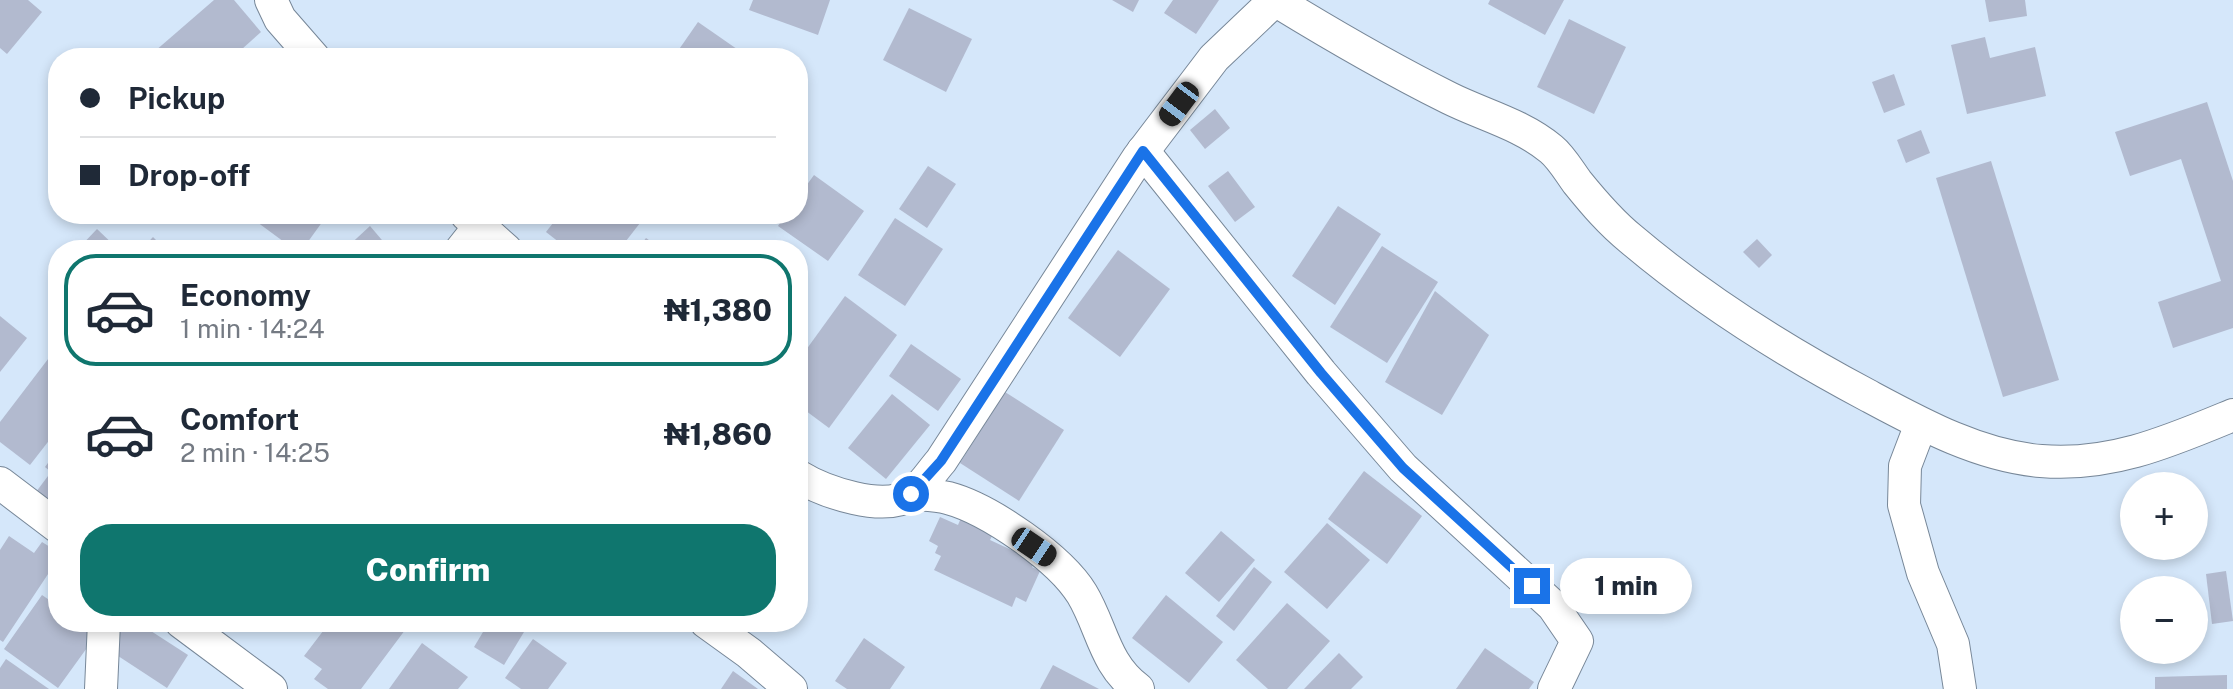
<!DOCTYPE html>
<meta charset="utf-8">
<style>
body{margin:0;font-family:"Public Sans",sans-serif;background:#f6f6f7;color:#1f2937;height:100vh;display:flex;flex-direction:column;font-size:30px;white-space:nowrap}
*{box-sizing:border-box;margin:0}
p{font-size:26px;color:#747a83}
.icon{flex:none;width:44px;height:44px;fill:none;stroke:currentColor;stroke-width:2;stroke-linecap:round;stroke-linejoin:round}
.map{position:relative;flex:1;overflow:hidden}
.sheet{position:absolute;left:48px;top:240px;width:760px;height:392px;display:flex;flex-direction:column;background:#fff;border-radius:32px;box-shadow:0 4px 12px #0003}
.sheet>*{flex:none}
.hud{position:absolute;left:48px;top:48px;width:760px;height:176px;border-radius:32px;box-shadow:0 4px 12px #0003;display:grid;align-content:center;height:176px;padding:0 32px;background:#fff}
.controls{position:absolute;left:2120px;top:472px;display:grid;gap:16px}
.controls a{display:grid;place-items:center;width:88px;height:88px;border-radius:50%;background:#fff;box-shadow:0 4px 12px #0003;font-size:40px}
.end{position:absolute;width:36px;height:36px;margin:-18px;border:10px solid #1a73e8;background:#fff;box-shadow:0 0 0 4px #fff}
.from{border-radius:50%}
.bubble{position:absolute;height:56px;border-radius:28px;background:#fff;box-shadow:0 4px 12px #0003;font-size:26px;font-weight:800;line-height:56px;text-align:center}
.car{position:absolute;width:24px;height:48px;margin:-24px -12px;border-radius:10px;box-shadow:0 0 6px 2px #0007;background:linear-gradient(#222 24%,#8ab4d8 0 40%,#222 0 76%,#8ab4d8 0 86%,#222 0)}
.hud b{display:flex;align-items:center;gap:28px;height:76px;font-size:30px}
.hud b+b{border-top:2px solid #e0e1e3}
.hud i{width:20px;height:20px;background:#1f2937}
ul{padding:14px 0 0;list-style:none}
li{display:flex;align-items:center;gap:24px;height:112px;margin:0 16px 12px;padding:0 16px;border:4px solid transparent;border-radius:32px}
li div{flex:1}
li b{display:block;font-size:30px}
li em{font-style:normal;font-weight:800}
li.current{border-color:#0f766e}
li>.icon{width:72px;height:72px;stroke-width:1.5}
.action{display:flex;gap:16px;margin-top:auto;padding:16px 32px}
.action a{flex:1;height:92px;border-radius:32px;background:#0f766e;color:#fff;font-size:32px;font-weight:800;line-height:92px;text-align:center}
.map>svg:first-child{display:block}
.building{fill:#b2bacf}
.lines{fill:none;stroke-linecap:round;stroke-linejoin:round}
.minor-casing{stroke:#778798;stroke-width:34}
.minor{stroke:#fff;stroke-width:32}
.route{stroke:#1a73e8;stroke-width:10}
</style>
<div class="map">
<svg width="2233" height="689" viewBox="0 0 2233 689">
<rect width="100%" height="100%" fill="#d5e7fa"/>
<g class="building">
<path d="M0,0H28L42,12L7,54L0,48Z"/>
<path d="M214,0H234L261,32L232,58H147Z"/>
<path d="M753,0H830L818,35L749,10Z"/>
<path d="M1112,0H1139L1133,12Z"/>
<path d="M1173,0H1219L1196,34L1164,13Z"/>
<path d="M1490,0H1564L1545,35L1488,4Z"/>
<path d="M1985,0H2025L2027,16L1989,22Z"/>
<path d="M909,8L972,39L946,92L883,60Z"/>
<path d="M1569,19L1626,47L1594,114L1537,87Z"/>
<path d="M698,22L747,56L745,58H673Z"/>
<path d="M1985,37L1990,58L2035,47L2046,96L1967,114L1951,45Z"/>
<path d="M1894,74L1905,105L1884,113L1872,82Z"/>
<path d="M2207,102L2233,181V328L2173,348L2158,302L2221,281L2181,159L2130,176L2115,132Z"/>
<path d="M1215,109L1230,128L1205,149L1190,130Z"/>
<path d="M1921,130L1930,153L1906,163L1897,140Z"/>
<path d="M1991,161L2059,380L2003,397L1936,178Z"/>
<path d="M928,166L956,184L927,228L899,209Z"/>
<path d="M1228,171L1255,207L1235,222L1208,186Z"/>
<path d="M814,175L864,211L828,261L778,226L786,214H798V197Z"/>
<path d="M1338,206L1381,234L1335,305L1292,276Z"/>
<path d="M262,214H328L302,250H295L257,222Z"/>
<path d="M560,214H647L619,250H569L546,232Z"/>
<path d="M895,218L943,249L905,306L858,275Z"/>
<path d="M370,226L387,246L383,250H344Z"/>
<path d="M97,229L119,250H77Z"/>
<path d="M153,237L166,250H141Z"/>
<path d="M646,238L663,250H637Z"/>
<path d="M1757,239L1772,255L1759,268L1743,252Z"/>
<path d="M1382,246L1438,282L1387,363L1330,327Z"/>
<path d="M1118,250L1170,289L1120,357L1068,318Z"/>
<path d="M58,280V301L48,291Z"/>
<path d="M1435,291L1489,335L1442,415L1385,382Z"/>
<path d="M845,296L897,335L829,428L798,405V361Z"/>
<path d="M0,316L27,338L0,372Z"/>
<path d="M911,344L961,379L938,411L889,376Z"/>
<path d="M58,346V429L30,465L0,442V422Z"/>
<path d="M1005,392L1064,430L1019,501L960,463Z"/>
<path d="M892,394L930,425L886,479L848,448Z"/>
<path d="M58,449V499L54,505L36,492L51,472L45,467Z"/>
<path d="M1364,471L1422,516L1387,564L1328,519Z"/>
<path d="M963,513L996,528L990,540L1035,561L1032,567L1040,571L1026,602L1016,597L1012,607L934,570L941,556L935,553L938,546L929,541L940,517L958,525Z"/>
<path d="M1327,523L1370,560L1327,609L1284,572Z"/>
<path d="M1221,531L1255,560L1219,602L1185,573Z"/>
<path d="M9,536L34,553L42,542L58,552V559L3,642L0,640V550Z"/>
<path d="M1254,567L1272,582L1234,631L1216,616Z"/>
<path d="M2226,571L2233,621L2212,624L2206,574Z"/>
<path d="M42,595L58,606V622H80L97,634L58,688L4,649Z"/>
<path d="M1166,595L1223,642L1189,683L1132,638Z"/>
<path d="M1287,603L1330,641L1287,689H1268L1236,660Z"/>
<path d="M127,622H137L188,655L167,688L109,650Z"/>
<path d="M295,622H316L311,631Z"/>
<path d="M330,622H411L361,689H328L314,679L322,669L304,656Z"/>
<path d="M489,622H530L504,665L474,647Z"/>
<path d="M864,638L905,667L890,689H847L835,681Z"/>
<path d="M533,639L567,663L548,689H521L505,678Z"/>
<path d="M422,643L468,677L458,689H389Z"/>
<path d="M1485,648L1534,682L1529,689H1456Z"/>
<path d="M1339,653L1363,677L1351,689H1304Z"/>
<path d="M6,659L49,689H0V668Z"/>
<path d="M1053,665L1099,689H1040Z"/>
<path d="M733,671L758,689H721Z"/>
<path d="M2227,675V689H2155V677Z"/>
</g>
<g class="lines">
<g class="minor-casing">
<g id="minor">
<path d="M271,0L280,19L314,58"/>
<path d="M1275,0C1332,35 1389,68 1449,98C1483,115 1521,124 1551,149C1561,157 1569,171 1577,182C1594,203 1610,222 1631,239C1703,300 1784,351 1867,395C1921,424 1979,456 2041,461C2111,467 2170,441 2233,415"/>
<path d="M1143,151L1321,373L1403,468L1553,606L1577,641L1554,689"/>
<path d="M466,214L506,250"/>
<path d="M461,250L480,226"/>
<path d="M1921,424L1905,466L1904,505L1923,573L1953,644L1960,689"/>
<path d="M798,476C824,492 884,513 912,494C923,486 932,471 941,461L1138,158L1214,58L1275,0"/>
<path d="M0,483L58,527"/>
<path d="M911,494C923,495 937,495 948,498C989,509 1060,558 1082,594C1102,627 1104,664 1138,689"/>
<path d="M181,622L271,689"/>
<path d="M706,622L749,653L791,689"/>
<path d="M101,689L104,622"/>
</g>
</g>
<use href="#minor" class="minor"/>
</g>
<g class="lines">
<path class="route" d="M911,494L941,461L1143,151L1321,373L1403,468L1532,586"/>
</g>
</svg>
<div class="controls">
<a>+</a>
<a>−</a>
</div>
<i class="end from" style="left:911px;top:494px"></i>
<i class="end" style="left:1532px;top:586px"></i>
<div class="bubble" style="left:1560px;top:558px;width:132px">1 min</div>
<i class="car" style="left:1179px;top:104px;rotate:217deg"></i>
<i class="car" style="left:1034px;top:547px;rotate:124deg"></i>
<div class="hud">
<b><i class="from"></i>Pickup</b>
<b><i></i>Drop-off</b>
</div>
<section class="sheet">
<ul>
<li class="current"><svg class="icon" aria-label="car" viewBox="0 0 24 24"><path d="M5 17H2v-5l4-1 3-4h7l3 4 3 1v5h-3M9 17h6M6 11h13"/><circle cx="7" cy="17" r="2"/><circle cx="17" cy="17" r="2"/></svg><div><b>Economy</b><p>1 min · 14:24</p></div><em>₦1,380</em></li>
<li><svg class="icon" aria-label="car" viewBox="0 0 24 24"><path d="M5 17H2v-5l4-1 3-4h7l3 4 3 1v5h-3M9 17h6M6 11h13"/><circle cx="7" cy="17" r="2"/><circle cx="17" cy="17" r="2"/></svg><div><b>Comfort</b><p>2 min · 14:25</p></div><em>₦1,860</em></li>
</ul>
<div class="action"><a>Confirm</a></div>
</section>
</div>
